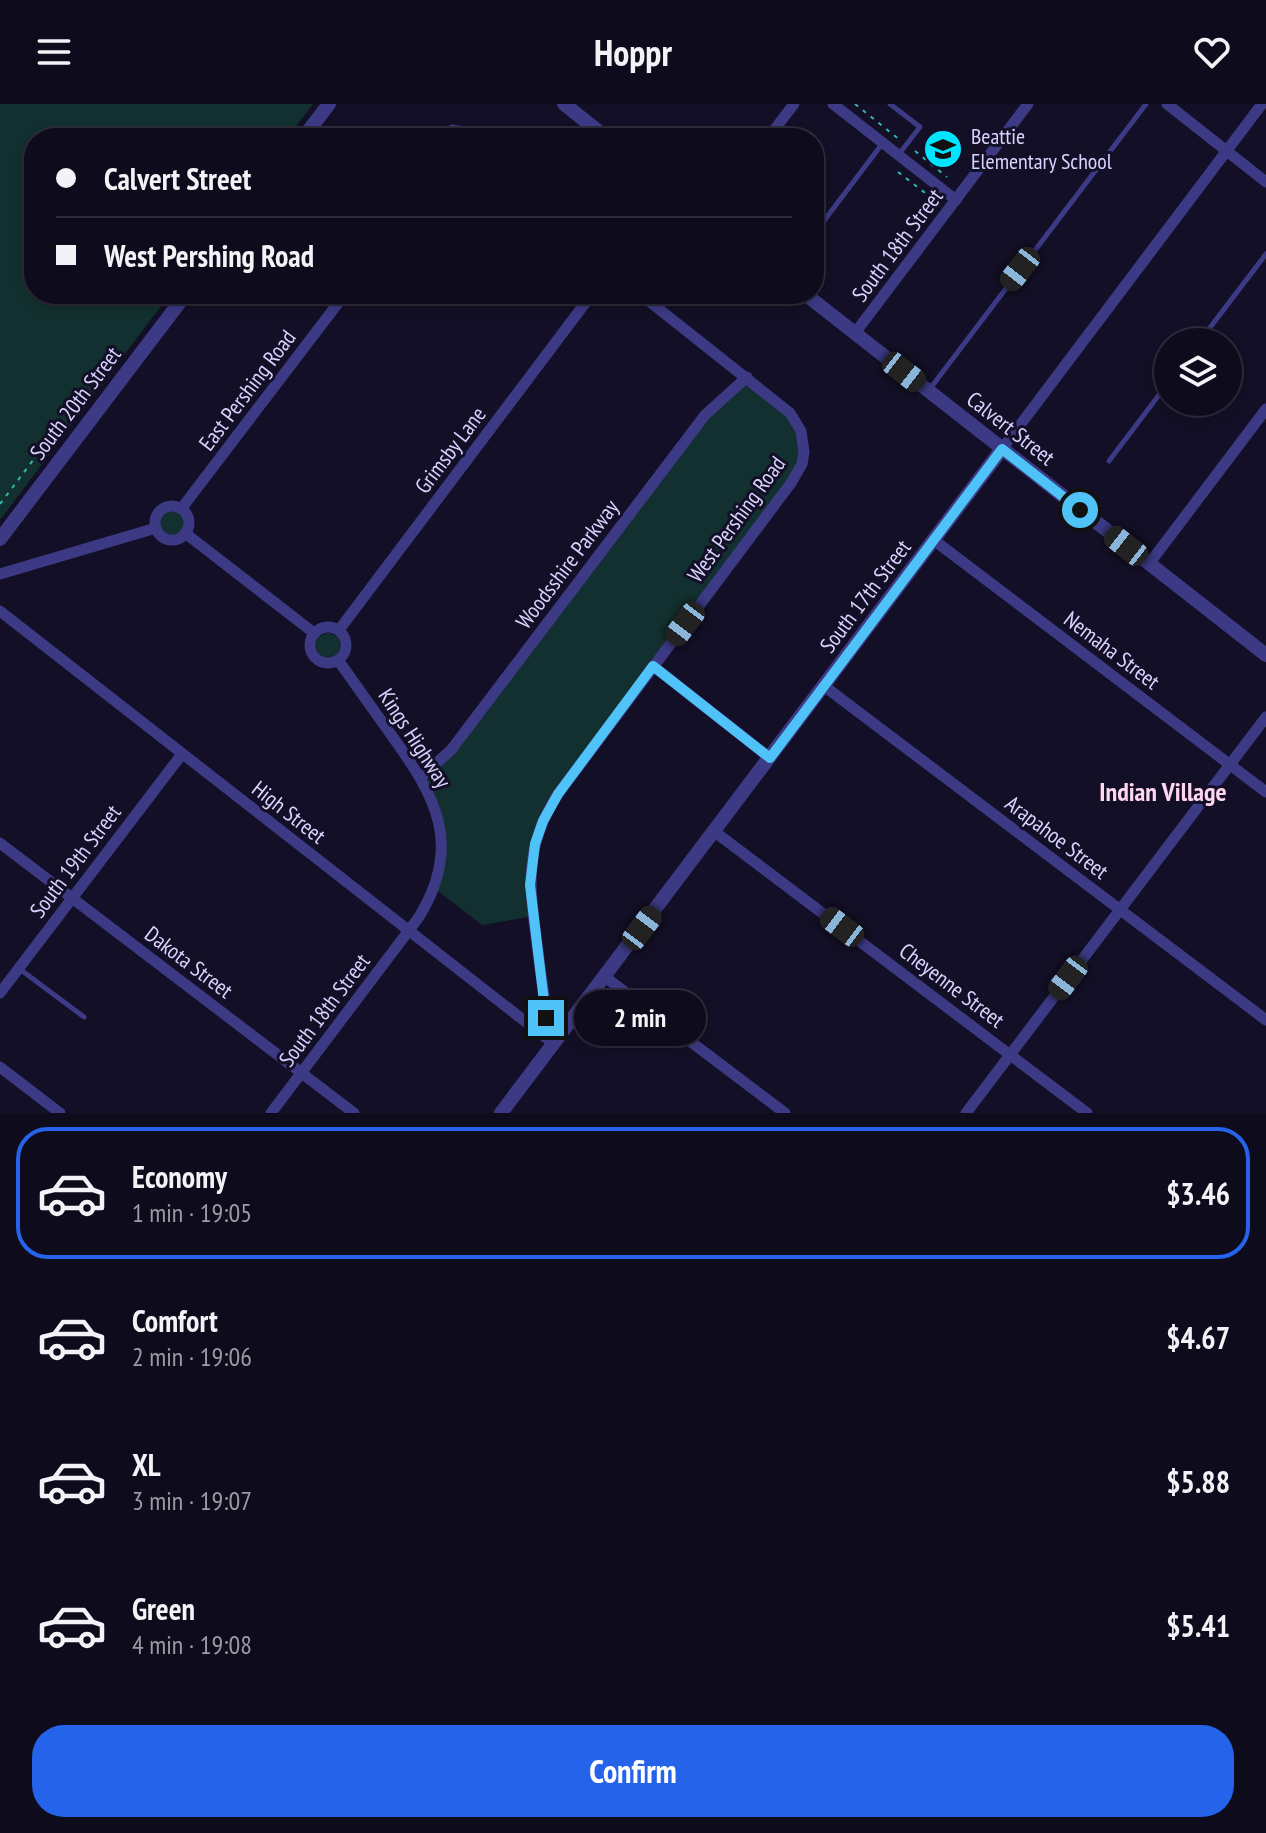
<!DOCTYPE html>
<meta charset="utf-8">
<style>
body{margin:0;font-family:"PT Sans Narrow",sans-serif;background:#1c1929;color:#f1f3f6;height:100vh;display:flex;flex-direction:column;font-size:30px;white-space:nowrap}
*{box-sizing:border-box;margin:0}
p{font-size:26px;color:#9b9ba3}
.icon{flex:none;width:44px;height:44px;fill:none;stroke:currentColor;stroke-width:2;stroke-linecap:round;stroke-linejoin:round}
.map{position:relative;height:1009px;overflow:hidden}
.details{display:flex;flex-direction:column;background:#0e0b1c;flex:1}
.details>*{flex:none}
.banner{position:absolute;left:24px;top:24px;width:800px;height:176px;border-radius:32px;box-shadow:0 4px 12px #0003,0 0 0 2px #2e2b3b;display:grid;align-content:center;height:176px;padding:0 32px;background:#0e0b1c}
.tools{position:absolute;left:1154px;top:224px;display:grid;gap:16px}
.tools a{display:grid;place-items:center;width:88px;height:88px;border-radius:50%;background:#0e0b1c;box-shadow:0 4px 12px #0003,0 0 0 2px #2e2b3b;font-size:40px}
.end{position:absolute;width:36px;height:36px;margin:-18px;border:10px solid #4fc3f7;background:#111;box-shadow:0 0 0 4px #111}
.from{border-radius:50%}
.bubble{position:absolute;height:56px;border-radius:28px;background:#0e0b1c;box-shadow:0 4px 12px #0003,0 0 0 2px #2e2b3b;font-size:26px;font-weight:800;line-height:56px;text-align:center}
.car{position:absolute;width:24px;height:48px;margin:-24px -12px;border-radius:10px;box-shadow:0 0 6px 2px #0007;background:linear-gradient(#222 24%,#8ab4d8 0 40%,#222 0 76%,#8ab4d8 0 86%,#222 0)}
.banner b{display:flex;align-items:center;gap:28px;height:76px;font-size:30px}
.banner b+b{border-top:2px solid #2e2b3b}
.banner i{width:20px;height:20px;background:#f1f3f6}
ul{padding:14px 0 0;list-style:none}
li{display:flex;align-items:center;gap:24px;height:132px;margin:0 16px 12px;padding:0 16px;border:4px solid transparent;border-radius:32px}
li div{flex:1}
li b{display:block;font-size:30px}
li em{font-style:normal;font-weight:800}
li.active{border-color:#2563eb}
li>.icon{width:72px;height:72px;stroke-width:1.5}
.button{display:flex;gap:16px;margin-top:auto;padding:16px 32px}
.button a{flex:1;height:92px;border-radius:32px;background:#2563eb;color:#fff;font-size:32px;font-weight:800;line-height:92px;text-align:center}
header{display:flex;justify-content:space-between;align-items:center;height:104px;padding:0 32px;background:#0e0b1c;font-size:36px;font-weight:800}
.map>svg:first-child{display:block}
.green{fill:#12302f}
.lines{fill:none;stroke-linecap:round;stroke-linejoin:round}
.path{stroke:#2fb8b0;stroke-width:2;stroke-dasharray:4 6;stroke-linecap:butt}
.service{stroke:#3d3a85;stroke-width:5}
.minor{stroke:#3d3a85;stroke-width:11}
.tertiary{stroke:#3d3a85;stroke-width:14}
.route{stroke:#4fc3f7;stroke-width:10}
.labels{text-anchor:middle;stroke-width:6;stroke-linejoin:round;paint-order:stroke}
.poi-label{font-size:22px;fill:#d9d4ff;stroke:#130f26;text-anchor:start}
.street-label{font-size:22px;fill:#d9d4ff;stroke:#130f26}
.quarter-label{font-size:26px;font-weight:bold;fill:#ffd6f0;stroke:#130f26}
</style>
<header><svg class="icon" aria-label="menu" viewBox="0 0 24 24"><path d="M4 6h16M4 12h16M4 18h16"/></svg>Hoppr<svg class="icon" aria-label="heart" viewBox="0 0 24 24"><path d="M12 20l-8-8c-3-5 5-10 8-4 3-6 11-1 8 4z"/></svg></header>
<div class="map">
<svg width="1266" height="1009" viewBox="0 0 1266 1009">
<rect width="100%" height="100%" fill="#130f26"/>
<g class="green">
<path d="M0,0H313L287,34H34V190H170L0,416Z"/>
<path d="M747,273L796,317L802,360L591,644L539,728L534,812L482,821L434,784L443,741L421,673L430,667L705,311Z"/>
<circle cx="172" cy="419" r="12"/>
<circle cx="328" cy="541" r="12"/>
</g>
<g class="lines">
<g class="path">
<path d="M855,0L900,36"/>
<path d="M915,47L947,73"/>
<path d="M898,68L938,99"/>
<path d="M0,400L113,250"/>
</g>
<g class="service">
<path d="M890,0L920,23L899,50"/>
<path d="M814,130L882,40"/>
<path d="M1199,238L1266,150"/>
<path d="M929,286L1146,0"/>
<path d="M1109,357L1168,279"/>
<path d="M21,866L84,913"/>
</g>
<g class="minor">
<path d="M833,0L956,96"/>
<path d="M1167,0L1266,78"/>
<path d="M440,34L452,26L464,28L470,34"/>
<path d="M768,34L794,0"/>
<path d="M855,229L1028,0"/>
<path d="M1002,345L1262,0"/>
<circle cx="172" cy="419" r="17"/>
<path d="M181,405L345,190"/>
<path d="M185,429L314,529"/>
<path d="M935,437L1266,688"/>
<path d="M1149,460L1266,305"/>
<path d="M0,470L156,424"/>
<path d="M0,507L554,940"/>
<circle cx="328" cy="541" r="18"/>
<path d="M339,526L592,190"/>
<path d="M653,562L770,654"/>
<path d="M824,582L1266,916"/>
<path d="M421,673L451,646L705,311L747,273"/>
<path d="M715,728L1087,1009"/>
<path d="M0,739L354,1009"/>
<path d="M605,873L785,1009"/>
<path d="M0,889L182,650"/>
<path d="M554,940C546,912 543,884 539,856C531,790 520,749 558,690L791,379L802,360L804,348L801,327L790,309L640,190"/>
<path d="M0,963L60,1009"/>
<path d="M271,1009L419,813C463,741 436,693 392,632C374,607 356,581 338,556"/>
<path d="M966,1009L1266,613"/>
</g>
<g class="tertiary">
<path d="M564,0L607,34"/>
<path d="M303,34L329,0"/>
<path d="M805,190L1266,551"/>
<path d="M0,435L186,190"/>
<path d="M501,1009L1002,345"/>
</g>
</g>
<g class="lines">
<path class="route" d="M546,914L530,781L535,740L543,717L558,690L653,562L770,654L1002,345L1080,406"/>
</g>
<defs>
<g id="school-disc" transform="scale(2)"><circle r="9.5" fill="#00e5ff" stroke="#130f26"/><path d="M0-5L7-2L0 1L-7-2ZM-4 1L0 2.5L4 1V4Q0 6-4 4Z" fill="#111"/></g>
</defs>
<g fill-rule="evenodd">
<use href="#school-disc" x="943" y="45"/>
</g>
<g class="labels">
<g class="poi-label">
<text x="971" y="40">Beattie<tspan x="971" dy="25">Elementary School</tspan></text>
</g>
<g class="street-label">
<text transform="translate(897 141) rotate(-53)" y="8">South 18th Street</text>
<text transform="translate(247 286) rotate(-53)" y="8">East Pershing Road</text>
<text transform="translate(75 299) rotate(-53)" y="8">South 20th Street</text>
<text transform="translate(1011 324) rotate(38)" y="8">Calvert Street</text>
<text transform="translate(450 346) rotate(-53)" y="8">Grimsby Lane</text>
<text transform="translate(736 415) rotate(-54)" y="8">West Pershing Road</text>
<text transform="translate(567 460) rotate(-53)" y="8">Woodsshire Parkway</text>
<text transform="translate(865 492) rotate(-53)" y="8">South 17th Street</text>
<text transform="translate(1112 546) rotate(37)" y="8">Nemaha Street</text>
<text transform="translate(415 634) rotate(57)" y="8">Kings Highway</text>
<text transform="translate(289 708) rotate(38)" y="8">High Street</text>
<text transform="translate(1057 733) rotate(37)" y="8">Arapahoe Street</text>
<text transform="translate(75 757) rotate(-53)" y="8">South 19th Street</text>
<text transform="translate(189 858) rotate(37)" y="8">Dakota Street</text>
<text transform="translate(952 881) rotate(37)" y="8">Cheyenne Street</text>
<text transform="translate(324 906) rotate(-53)" y="8">South 18th Street</text>
</g>
<g class="quarter-label">
<text x="1163" y="697">Indian Village</text>
</g>
</g>
</svg>
<div class="tools">
<a><svg class="icon" aria-label="layers" viewBox="0 0 24 24"><path d="M12 4l9 5-9 5-9-5zM3 14l9 5 9-5"/></svg></a>
</div>
<i class="end from" style="left:1080px;top:406px"></i>
<i class="end" style="left:546px;top:914px"></i>
<div class="bubble" style="left:574px;top:886px;width:132px">2 min</div>
<i class="car" style="left:1020px;top:165px;rotate:218deg"></i>
<i class="car" style="left:904px;top:268px;rotate:128deg"></i>
<i class="car" style="left:1126px;top:442px;rotate:308deg"></i>
<i class="car" style="left:685px;top:520px;rotate:217deg"></i>
<i class="car" style="left:842px;top:823px;rotate:307deg"></i>
<i class="car" style="left:642px;top:824px;rotate:37deg"></i>
<i class="car" style="left:1068px;top:874px;rotate:217deg"></i>
<div class="banner">
<b><i class="from"></i>Calvert Street</b>
<b><i></i>West Pershing Road</b>
</div>
</div>
<section class="details">
<ul>
<li class="active"><svg class="icon" aria-label="car" viewBox="0 0 24 24"><path d="M5 17H2v-5l4-1 3-4h7l3 4 3 1v5h-3M9 17h6M6 11h13"/><circle cx="7" cy="17" r="2"/><circle cx="17" cy="17" r="2"/></svg><div><b>Economy</b><p>1 min · 19:05</p></div><em>$3.46</em></li>
<li><svg class="icon" aria-label="car" viewBox="0 0 24 24"><path d="M5 17H2v-5l4-1 3-4h7l3 4 3 1v5h-3M9 17h6M6 11h13"/><circle cx="7" cy="17" r="2"/><circle cx="17" cy="17" r="2"/></svg><div><b>Comfort</b><p>2 min · 19:06</p></div><em>$4.67</em></li>
<li><svg class="icon" aria-label="car" viewBox="0 0 24 24"><path d="M5 17H2v-5l4-1 3-4h7l3 4 3 1v5h-3M9 17h6M6 11h13"/><circle cx="7" cy="17" r="2"/><circle cx="17" cy="17" r="2"/></svg><div><b>XL</b><p>3 min · 19:07</p></div><em>$5.88</em></li>
<li><svg class="icon" aria-label="car" viewBox="0 0 24 24"><path d="M5 17H2v-5l4-1 3-4h7l3 4 3 1v5h-3M9 17h6M6 11h13"/><circle cx="7" cy="17" r="2"/><circle cx="17" cy="17" r="2"/></svg><div><b>Green</b><p>4 min · 19:08</p></div><em>$5.41</em></li>
</ul>
<div class="button"><a>Confirm</a></div>
</section>
